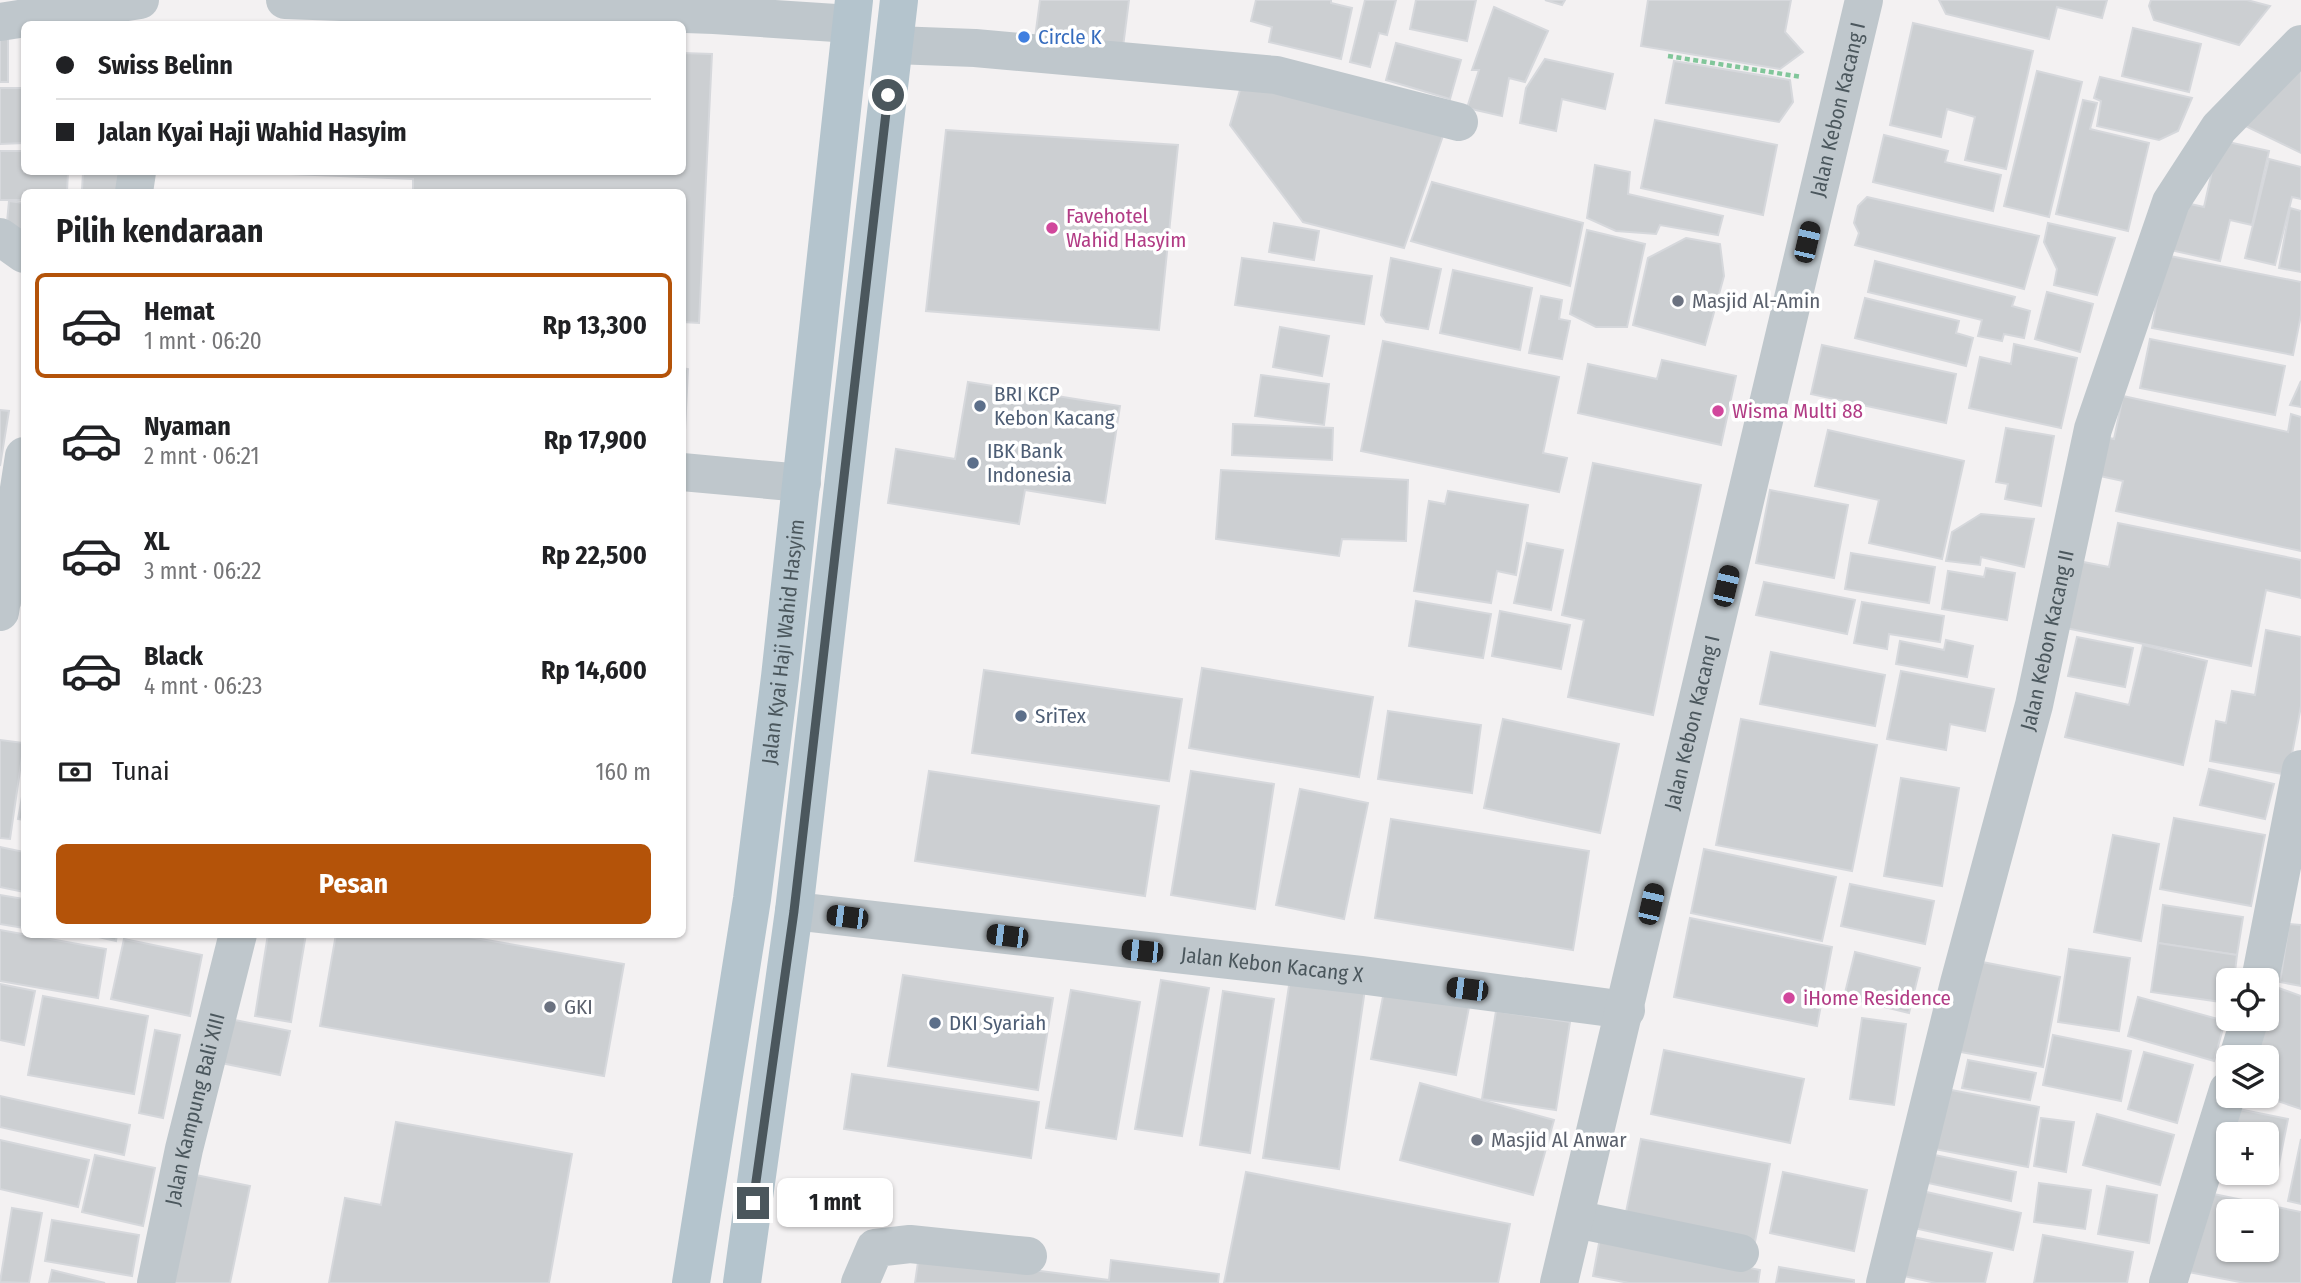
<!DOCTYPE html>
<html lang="id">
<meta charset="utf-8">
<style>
body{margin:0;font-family:"Fira Sans Condensed",sans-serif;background:#f6f6f6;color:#202124;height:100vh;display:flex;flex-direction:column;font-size:26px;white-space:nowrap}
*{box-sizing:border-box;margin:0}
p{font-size:23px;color:#757577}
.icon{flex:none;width:38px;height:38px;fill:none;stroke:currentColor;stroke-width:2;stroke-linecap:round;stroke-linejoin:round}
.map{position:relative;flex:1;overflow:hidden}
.panel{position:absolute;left:21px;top:189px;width:665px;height:749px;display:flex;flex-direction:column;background:#fff;border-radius:10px;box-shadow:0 2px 5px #0004}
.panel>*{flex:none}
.hud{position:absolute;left:21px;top:21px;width:665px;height:154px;border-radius:10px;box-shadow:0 2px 5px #0004;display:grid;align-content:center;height:154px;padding:0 35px;background:#fff}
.fabs{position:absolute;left:2216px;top:968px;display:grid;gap:14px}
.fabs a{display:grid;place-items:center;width:63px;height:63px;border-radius:10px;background:#fff;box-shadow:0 2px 5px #0004;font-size:35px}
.end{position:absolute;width:32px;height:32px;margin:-16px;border:9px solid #4b575d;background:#fff;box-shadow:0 0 0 4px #fff}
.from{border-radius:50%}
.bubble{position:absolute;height:49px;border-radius:10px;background:#fff;box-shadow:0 2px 5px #0004;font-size:23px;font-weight:700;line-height:49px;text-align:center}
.car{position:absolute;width:21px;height:42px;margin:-21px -10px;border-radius:9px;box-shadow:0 0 5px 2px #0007;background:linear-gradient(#222 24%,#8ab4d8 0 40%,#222 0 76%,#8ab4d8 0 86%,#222 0)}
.hud b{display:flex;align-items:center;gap:24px;height:66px;font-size:26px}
.hud b+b{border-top:2px solid #e0e0e0}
.hud i{width:18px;height:18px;background:#202124}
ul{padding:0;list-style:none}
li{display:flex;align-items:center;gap:21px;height:105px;margin:0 14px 10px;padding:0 21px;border:4px solid transparent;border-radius:10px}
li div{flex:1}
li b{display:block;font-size:26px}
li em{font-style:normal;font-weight:700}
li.selected{border-color:#b45309}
li>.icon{width:63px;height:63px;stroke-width:1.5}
h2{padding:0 35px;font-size:32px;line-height:84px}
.pay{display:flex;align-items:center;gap:18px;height:77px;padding:0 35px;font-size:26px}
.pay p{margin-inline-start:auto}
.action{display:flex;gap:14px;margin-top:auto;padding:14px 35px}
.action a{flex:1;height:80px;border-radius:10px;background:#b45309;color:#fff;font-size:28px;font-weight:700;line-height:80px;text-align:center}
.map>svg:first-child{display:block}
.building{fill:#cccfd2;stroke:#d6d8dc;stroke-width:2;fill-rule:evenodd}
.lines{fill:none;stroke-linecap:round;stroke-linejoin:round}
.path{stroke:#81c69a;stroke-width:4.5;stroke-dasharray:5 3.5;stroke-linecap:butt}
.minor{stroke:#bfc7cc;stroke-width:38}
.major{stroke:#b4c4cd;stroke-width:38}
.route{stroke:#4b575d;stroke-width:9}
.shop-dot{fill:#3f7fe0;stroke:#fff;stroke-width:2.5}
.hotel-dot{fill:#d1479c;stroke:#fff;stroke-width:2.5}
.worship-dot{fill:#6b7280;stroke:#fff;stroke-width:2.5}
.service-dot{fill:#5c6f8a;stroke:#fff;stroke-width:2.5}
.labels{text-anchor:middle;stroke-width:7;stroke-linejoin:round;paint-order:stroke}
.shop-label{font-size:21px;fill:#366cbe;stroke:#fff;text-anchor:start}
.street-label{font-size:21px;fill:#4b575d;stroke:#fff}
.hotel-label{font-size:21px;fill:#b23c85;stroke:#fff;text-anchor:start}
.worship-label{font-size:21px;fill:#5b616d;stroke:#fff;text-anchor:start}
.service-label{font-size:21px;fill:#4e5e75;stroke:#fff;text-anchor:start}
</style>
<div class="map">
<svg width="2301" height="1283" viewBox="0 0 2301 1283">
<rect width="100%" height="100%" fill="#f3f1f2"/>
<g class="building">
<path d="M1040,0H1129L1123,47L1035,38Z"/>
<path d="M1256,0H1331V3L1352,8L1341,59L1269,42L1272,27L1251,21Z"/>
<path d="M1365,0H1396L1387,35L1379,33L1370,67L1350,62Z"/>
<path d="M1416,0H1476L1467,41L1410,29Z"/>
<path d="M1545,0H1565L1562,5Z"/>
<path d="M1648,0H1791L1785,32L1803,52L1780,69L1641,46Z"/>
<path d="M1939,0H2107L2102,18L2057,7L2049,39L1946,14Z"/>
<path d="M2151,0H2247L2270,6L2239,45L2154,20L2149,6Z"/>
<path d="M1494,7L1548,31L1525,82L1509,78L1502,116L1467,108L1479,70H1472Z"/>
<path d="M1913,23L2033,51L2006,169L1965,160L1975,117L1947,109L1941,137L1890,125Z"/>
<path d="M2133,28L2201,44L2189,92L2122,76Z"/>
<rect x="0" y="29" width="8" height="53"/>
<path d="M1396,43L1461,60L1450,99L1386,80Z"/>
<path d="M2301,51V153L2233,120Z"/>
<path d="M682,53L712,54L699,323L682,322V192H413V179L243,172H682Z"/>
<path d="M1545,59L1613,74L1605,109L1562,99L1556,131L1520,123L1526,88Z"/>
<path d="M1674,61L1790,80L1793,102L1779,122L1666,103Z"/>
<path d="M2037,71L2082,82L2049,217L2004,206Z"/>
<path d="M1244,76L1445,130L1404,248L1303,222L1230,125Z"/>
<path d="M2100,77L2192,98L2178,131L2159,140L2097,126L2101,101L2094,98Z"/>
<path d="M0,88H24V143L0,144Z"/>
<path d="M2083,100L2097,103L2090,129L2149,143L2128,231L2056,214Z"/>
<path d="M1655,120L1777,145L1763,215L1641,188Z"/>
<path d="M946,130L1178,145L1159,330L926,311Z"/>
<path d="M1884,135L1948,151L1945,162L2001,175L1993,211L1873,182Z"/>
<path d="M2219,140L2269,151L2252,225L2230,220L2220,261L2166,249L2177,201L2204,207Z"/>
<path d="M0,151H24V172H68L67,192H24V200H0Z"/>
<path d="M2269,159L2301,167V199L2292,197L2275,265L2245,258Z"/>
<path d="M1595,165L1630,172L1628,194L1723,216L1718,235L1660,225L1656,234L1616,231L1587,218Z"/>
<path d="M83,172H119L118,191L82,190Z"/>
<path d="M1432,182L1583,223L1570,286L1411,241Z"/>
<path d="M1867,197L2039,236L2024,289L1855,245L1859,233L1854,223L1858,206Z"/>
<path d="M9,201L24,203V235L6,233Z"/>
<path d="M2290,208L2301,211V272L2279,268Z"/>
<path d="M1274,223L1319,231L1314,260L1269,252Z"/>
<path d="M2048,223L2115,238L2097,295L2054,285L2057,269L2044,242Z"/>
<path d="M1587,230L1645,244L1627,327H1596L1570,314Z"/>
<path d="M1686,238L1720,244L1724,276L1705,345L1633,325L1648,258Z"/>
<path d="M2165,255L2301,282V315L2293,355L2152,328Z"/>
<path d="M1242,258L1372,276L1364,324L1235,305Z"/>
<path d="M1391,258L1441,269L1428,329L1386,322L1381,315Z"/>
<path d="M1875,261L2015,297L2012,306L2030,311L2024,338L2004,334L2002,341L1978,336L1982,320L1868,292Z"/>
<path d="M1453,270L1532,288L1520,350L1440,333Z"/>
<path d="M2047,292L2093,304L2080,352L2035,339Z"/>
<path d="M1541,296L1562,300L1559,319L1570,321L1562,359L1529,353Z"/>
<path d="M1865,298L1959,321L1956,333L1973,338L1966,366L1855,338Z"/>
<path d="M1280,327L1329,336L1322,376L1273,367Z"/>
<path d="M2150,339L2285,366L2275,415L2140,388Z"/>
<path d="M1383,341L1559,377L1543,453L1567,458L1559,492L1361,451Z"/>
<path d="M2014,344L2077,358L2061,428L1969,408L1980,357L2011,364Z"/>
<path d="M1822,345L1956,374L1946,423L1811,394Z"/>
<path d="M1662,360L1736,376L1721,445L1578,413L1588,364L1657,379Z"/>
<path d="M682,368L688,369L684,450H682Z"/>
<path d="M1261,375L1329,384L1324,425L1255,416Z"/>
<path d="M2301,381V407L2290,405Z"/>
<path d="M968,382L1120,406L1105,503L1025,490L1019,524L888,503L896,449L955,459Z"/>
<path d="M2123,396L2288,432L2291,414L2301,417V551L2116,511L2123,481L2086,473L2095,435L2114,439Z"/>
<path d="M0,410L9,411L0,466Z"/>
<path d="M1233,424L1333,428L1332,460L1232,455Z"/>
<path d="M2006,428L2054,436L2041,506L2005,499L2008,484L1996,482Z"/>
<path d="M1828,430L1964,461L1942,559L1869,543L1879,500L1815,486Z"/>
<path d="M1593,463L1701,485L1653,715L1568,697L1584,620L1562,615Z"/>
<path d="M1221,470L1408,480L1406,541L1342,539L1339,556L1216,539Z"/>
<path d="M1770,490L1848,505L1834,578L1756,563Z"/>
<path d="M1448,491L1528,505L1516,575L1497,571L1491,603L1414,591L1429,501L1445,504Z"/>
<path d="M1981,514L2034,519L2024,567L1981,557L1980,565L1946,561L1952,532Z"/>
<path d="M2118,523L2301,560V598L2266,590L2251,666L2056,626L2078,561L2109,567Z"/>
<path d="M1527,543L1563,550L1551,610L1514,603Z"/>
<path d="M1851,553L1935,567L1929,603L1845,589Z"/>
<path d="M1986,568L2015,573L2007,620L1942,609L1948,571L1984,577Z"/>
<path d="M24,576V607L13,602Z"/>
<path d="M1764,582L1855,600L1847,634L1756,615Z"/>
<path d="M1416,601L1491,614L1483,658L1409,646Z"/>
<path d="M1862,602L1944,616L1940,642L1889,634L1887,649L1854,643Z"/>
<path d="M1500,611L1570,625L1561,669L1492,656Z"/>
<path d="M2266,630L2301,637V706L2288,775L2210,761L2216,721L2226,723L2232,691L2255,695Z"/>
<path d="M2077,637L2133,648L2125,687L2068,676Z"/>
<path d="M1946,640L1973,646L1967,677L1896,664L1900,641L1944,650Z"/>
<path d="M2143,645L2207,661L2183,765L2065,737L2076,693L2129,705Z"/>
<path d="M1771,652L1885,675L1875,726L1760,704Z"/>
<path d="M1202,668L1373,697L1359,777L1189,748Z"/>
<path d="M984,670L1182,699L1169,781L972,753Z"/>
<path d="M1901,671L1994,689L1985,731L1950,724L1946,750L1887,739Z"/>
<path d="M1388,711L1481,725L1472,793L1378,779Z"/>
<path d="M1503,719L1619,744L1600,833L1484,808Z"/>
<path d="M1741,719L1877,745L1852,871L1716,845Z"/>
<path d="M0,740L24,743L10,839L0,838Z"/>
<path d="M2209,769L2274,784L2265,819L2200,805Z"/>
<path d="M929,771L1159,806L1145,896L915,861Z"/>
<path d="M1191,771L1274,784L1255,909L1171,895Z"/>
<path d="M1901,778L1959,788L1942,886L1884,876Z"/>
<path d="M24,786V820L18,819Z"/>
<path d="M1300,789L1368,803L1344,919L1276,905Z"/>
<path d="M2174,818L2265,835L2251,906L2160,889Z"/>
<path d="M1391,819L1589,851L1573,950L1375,918Z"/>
<path d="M2113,835L2159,844L2141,941L2094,932Z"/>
<path d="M0,847L24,852V892L0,887Z"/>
<path d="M1704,849L1836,877L1822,941L1691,913Z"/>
<path d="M1850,884L1934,901L1925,944L1841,926Z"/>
<path d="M0,895L24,899V928L0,924Z"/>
<path d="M2163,905L2243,917L2237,955L2158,943Z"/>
<path d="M1690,918L1832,947L1817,1026L1674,997Z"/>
<path d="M2289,924L2301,925V986L2280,982Z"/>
<path d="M0,930L106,949L98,998L0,981Z"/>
<path d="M85,934H117L116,941Z"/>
<path d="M268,934H306L291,1022L255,1016Z"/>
<path d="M336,934H452L624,964L604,1076L320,1026Z"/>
<path d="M124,939L202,955L190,1016L111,999Z"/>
<path d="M2158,943L2237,955L2234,980H2228V1003L2151,992Z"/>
<path d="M2069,949L2130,958L2119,1031L2058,1022Z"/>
<path d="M1855,952L1920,968L1909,1013L1844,997Z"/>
<path d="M1972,960L2060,977L2043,1067L1955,1051Z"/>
<path d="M903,975L1053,998L1038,1090L888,1066Z"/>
<path d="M1290,979L1365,989L1339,1169L1263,1158Z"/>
<path d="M1161,980L1209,988L1182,1136L1135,1129Z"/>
<path d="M0,984L35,991L24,1045L0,1040Z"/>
<path d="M1385,986L1470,1002L1456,1075L1371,1059Z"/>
<path d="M2273,986L2301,996V1109L2263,1096H2266V1057H2249L2266,1018V1007Z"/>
<path d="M1071,990L1140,1002L1116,1139L1046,1128Z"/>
<path d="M1223,991L1274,999L1250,1153L1200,1145Z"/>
<path d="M43,996L148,1016L134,1094L28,1075Z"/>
<path d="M2138,997L2225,1021L2214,1061L2128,1036Z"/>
<path d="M1496,1011L1570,1022L1556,1110L1482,1099Z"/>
<path d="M1862,1018L1906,1024L1894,1105L1850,1099Z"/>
<path d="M230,1019L290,1031L280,1075L221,1063Z"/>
<path d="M155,1030L180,1035L163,1118L139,1113Z"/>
<path d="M2053,1035L2131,1051L2121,1101L2043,1085Z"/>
<path d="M1664,1050L1804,1079L1790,1143L1651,1114Z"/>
<path d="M2144,1052L2193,1065L2177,1123L2128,1109Z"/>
<path d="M1968,1060L2036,1073L2030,1100L1962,1088Z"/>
<path d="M852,1074L1039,1102L1031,1158L844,1129Z"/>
<path d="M1420,1083L1554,1120L1533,1195L1400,1160Z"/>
<path d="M1936,1087L2039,1107L2028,1167L1924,1147Z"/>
<path d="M0,1096L130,1125L124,1155L0,1127Z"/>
<path d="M2224,1106L2288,1119L2277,1174L2266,1172V1134H2228V1163L2213,1160Z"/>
<path d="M2097,1114L2174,1135L2160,1185L2083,1165Z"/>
<path d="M2041,1118L2074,1122L2066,1172L2034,1166Z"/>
<path d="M396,1122L572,1154L549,1283H329L345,1198L381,1205Z"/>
<path d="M1641,1139L1770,1164L1754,1247L1624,1222Z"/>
<path d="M2301,1139V1204L2288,1201Z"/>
<path d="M0,1140L89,1160L78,1207L0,1189Z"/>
<path d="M1925,1153L2016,1172L2011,1201L1919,1181Z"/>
<path d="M95,1155L155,1168L143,1226L82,1212Z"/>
<path d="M1246,1172L1510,1224L1498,1283H1224Z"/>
<path d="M1783,1172L1867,1190L1854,1251L1770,1233Z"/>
<path d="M186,1173L250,1186L230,1283H163Z"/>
<path d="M2039,1183L2091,1190L2085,1229L2034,1222Z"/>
<path d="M2107,1186L2157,1195L2149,1243L2098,1234Z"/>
<path d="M1913,1189L2021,1213L2013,1250L1905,1226Z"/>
<path d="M2199,1191L2301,1212V1283H2245L2183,1271ZM2228,1211H2266V1250H2228Z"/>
<path d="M12,1208L42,1213L29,1283L0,1282Z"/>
<path d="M52,1220L139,1235L132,1276L45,1261Z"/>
<path d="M2043,1235L2133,1252L2127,1283H2034Z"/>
<path d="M1908,1236L1992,1253L1985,1283H1936L1899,1275Z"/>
<path d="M1600,1238L1760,1270L1758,1283H1629L1593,1276Z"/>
<path d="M919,1255L1109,1280L1111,1260L1219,1274L1218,1283H915Z"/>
<path d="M1779,1267L1854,1280V1283H1776Z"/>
<path d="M52,1270L105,1283H49Z"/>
</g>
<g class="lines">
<path class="path" d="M1668,56L1802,77"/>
<g class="minor">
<path d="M285,0L714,15L851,24"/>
<path d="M0,22L140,0"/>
<path d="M894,45L975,48L1276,75L1459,122"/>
<path d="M134,192L137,172"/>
<path d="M0,237L24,254"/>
<path d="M682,472L802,483"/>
<path d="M0,612L24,456"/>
<path id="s1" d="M794,911L1361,975L1626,1010"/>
<path d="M2260,980L2301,769"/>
<path d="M2238,1057L2250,1018"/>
<path d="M1575,1219L1740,1253"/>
<path id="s2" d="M156,1283L184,1149L238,934"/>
<path d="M860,1283L875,1248L910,1244L1028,1256"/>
<path id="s3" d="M1559,1283L1864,0"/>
<path id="s4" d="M1885,1283L1959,983L2034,705L2093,429L2171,202L2219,128L2301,44"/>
<path d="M2168,1283L2228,1090"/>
</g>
<g class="major">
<path id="s5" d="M691,1283L752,899L780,677L854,0"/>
<path d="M742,1283L794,911L899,0"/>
</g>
</g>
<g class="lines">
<path class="route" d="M753,1203L794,911L888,95"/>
</g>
<circle class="shop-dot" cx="1024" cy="37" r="7"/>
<g class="hotel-dot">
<circle cx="1052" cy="228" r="7"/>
<circle cx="1718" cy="411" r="7"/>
<circle cx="1789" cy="998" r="7"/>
</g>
<g class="worship-dot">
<circle cx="1678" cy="301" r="7"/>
<circle cx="550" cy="1007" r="7"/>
<circle cx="1477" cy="1140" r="7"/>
</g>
<g class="service-dot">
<circle cx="980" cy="406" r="7"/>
<circle cx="973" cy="463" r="7"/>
<circle cx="1021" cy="716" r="7"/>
<circle cx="935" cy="1023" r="7"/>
</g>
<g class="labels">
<g class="shop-label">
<text x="1038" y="44">Circle K</text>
</g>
<g class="street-label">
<text dy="7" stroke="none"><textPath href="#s3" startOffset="1206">Jalan Kebon Kacang I</textPath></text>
<text dy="7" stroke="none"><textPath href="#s4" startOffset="663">Jalan Kebon Kacang II</textPath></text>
<text dy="7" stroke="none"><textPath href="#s5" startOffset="648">Jalan Kyai Haji Wahid Hasyim</textPath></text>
<text dy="7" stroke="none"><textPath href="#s3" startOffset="576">Jalan Kebon Kacang I</textPath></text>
<text dy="7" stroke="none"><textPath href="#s1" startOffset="481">Jalan Kebon Kacang X</textPath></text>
<text dy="7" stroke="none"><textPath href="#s2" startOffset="178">Jalan Kampung Bali XIII</textPath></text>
</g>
<g class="hotel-label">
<text x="1066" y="223">Favehotel<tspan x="1066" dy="24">Wahid Hasyim</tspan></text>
<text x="1732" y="418">Wisma Multi 88</text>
<text x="1803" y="1005">iHome Residence</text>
</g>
<g class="worship-label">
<text x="1692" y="308">Masjid Al-Amin</text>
<text x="564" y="1014">GKI</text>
<text x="1491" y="1147">Masjid Al Anwar</text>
</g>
<g class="service-label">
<text x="994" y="401">BRI KCP<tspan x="994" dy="24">Kebon Kacang</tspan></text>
<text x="987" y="458">IBK Bank<tspan x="987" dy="24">Indonesia</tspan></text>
<text x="1035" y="723">SriTex</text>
<text x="949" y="1030">DKI Syariah</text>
</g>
</g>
</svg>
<div class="fabs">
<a><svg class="icon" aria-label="locate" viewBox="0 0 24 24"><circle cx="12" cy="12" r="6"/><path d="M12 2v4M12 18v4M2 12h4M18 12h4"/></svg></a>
<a><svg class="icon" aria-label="layers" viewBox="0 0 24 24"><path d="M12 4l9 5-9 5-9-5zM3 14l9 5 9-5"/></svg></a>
<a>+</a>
<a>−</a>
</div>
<i class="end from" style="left:888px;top:95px"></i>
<i class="end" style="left:753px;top:1203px"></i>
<div class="bubble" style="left:777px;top:1178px;width:116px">1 mnt</div>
<i class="car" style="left:1807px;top:242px;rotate:13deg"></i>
<i class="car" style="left:1726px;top:586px;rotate:13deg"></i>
<i class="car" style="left:1651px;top:904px;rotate:13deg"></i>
<i class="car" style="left:847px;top:917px;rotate:277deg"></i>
<i class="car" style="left:1007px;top:936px;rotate:277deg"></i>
<i class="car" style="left:1142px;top:951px;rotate:276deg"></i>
<i class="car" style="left:1467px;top:989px;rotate:277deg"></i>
<div class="hud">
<b><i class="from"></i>Swiss Belinn</b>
<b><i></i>Jalan Kyai Haji Wahid Hasyim</b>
</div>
<section class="panel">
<h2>Pilih kendaraan</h2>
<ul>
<li class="selected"><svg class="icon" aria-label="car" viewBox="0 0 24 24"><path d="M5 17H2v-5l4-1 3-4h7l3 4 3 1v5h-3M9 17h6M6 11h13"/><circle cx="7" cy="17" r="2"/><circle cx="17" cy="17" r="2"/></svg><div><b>Hemat</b><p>1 mnt · 06:20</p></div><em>Rp 13,300</em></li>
<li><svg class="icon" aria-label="car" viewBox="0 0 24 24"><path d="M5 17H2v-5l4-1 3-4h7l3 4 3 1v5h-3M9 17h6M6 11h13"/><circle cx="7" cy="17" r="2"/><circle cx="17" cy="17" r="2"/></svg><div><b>Nyaman</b><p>2 mnt · 06:21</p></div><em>Rp 17,900</em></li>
<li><svg class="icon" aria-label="car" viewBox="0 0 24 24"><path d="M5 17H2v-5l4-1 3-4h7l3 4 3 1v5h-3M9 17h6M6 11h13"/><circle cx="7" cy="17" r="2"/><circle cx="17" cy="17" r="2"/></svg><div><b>XL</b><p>3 mnt · 06:22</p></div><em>Rp 22,500</em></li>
<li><svg class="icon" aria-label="car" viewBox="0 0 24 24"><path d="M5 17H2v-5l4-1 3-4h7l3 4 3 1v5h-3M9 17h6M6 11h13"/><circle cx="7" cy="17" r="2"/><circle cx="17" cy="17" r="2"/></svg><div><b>Black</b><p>4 mnt · 06:23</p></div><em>Rp 14,600</em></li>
</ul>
<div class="pay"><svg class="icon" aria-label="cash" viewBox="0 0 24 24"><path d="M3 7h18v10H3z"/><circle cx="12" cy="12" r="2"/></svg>Tunai<p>160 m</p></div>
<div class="action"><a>Pesan</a></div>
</section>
</div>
